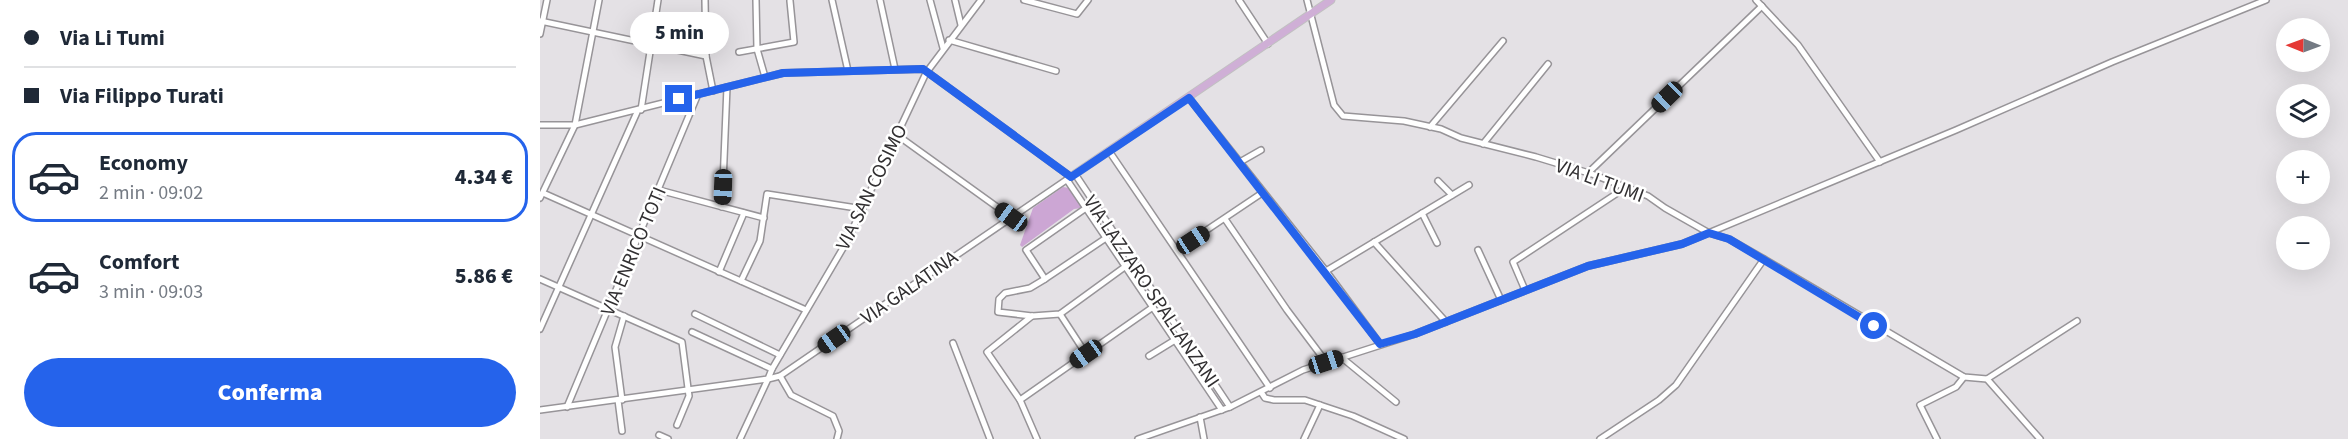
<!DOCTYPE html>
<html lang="it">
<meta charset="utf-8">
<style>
body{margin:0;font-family:"Source Sans 3",sans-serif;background:#f2f2f3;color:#1f2937;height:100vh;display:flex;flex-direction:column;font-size:22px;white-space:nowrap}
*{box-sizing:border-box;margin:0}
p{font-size:20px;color:#747a83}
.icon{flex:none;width:33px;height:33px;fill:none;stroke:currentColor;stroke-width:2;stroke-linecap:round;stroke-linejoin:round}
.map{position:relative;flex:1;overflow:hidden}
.drawer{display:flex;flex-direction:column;background:#fff;width:540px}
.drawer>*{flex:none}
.guide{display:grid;align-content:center;height:132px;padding:0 24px;background:#fff}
.needle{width:39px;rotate:271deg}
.fabs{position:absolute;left:1736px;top:18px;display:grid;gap:12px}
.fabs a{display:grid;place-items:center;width:54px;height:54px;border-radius:50%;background:#fff;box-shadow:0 6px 24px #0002;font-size:30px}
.end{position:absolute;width:27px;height:27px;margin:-14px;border:8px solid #2563eb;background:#fff;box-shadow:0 0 0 3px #fff}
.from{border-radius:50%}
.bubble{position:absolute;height:42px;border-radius:21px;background:#fff;box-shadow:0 6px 24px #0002;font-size:20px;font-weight:800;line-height:42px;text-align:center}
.car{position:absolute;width:18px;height:36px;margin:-18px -9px;border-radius:8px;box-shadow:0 0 4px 2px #0007;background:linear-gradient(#222 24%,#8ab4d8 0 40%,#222 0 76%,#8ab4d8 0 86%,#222 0)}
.guide b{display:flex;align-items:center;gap:21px;height:57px;font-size:22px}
.guide b+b{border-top:2px solid #e0e1e3}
.guide i{width:15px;height:15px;background:#1f2937}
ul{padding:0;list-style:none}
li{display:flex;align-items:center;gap:18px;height:90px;margin:0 12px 9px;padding:0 12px;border:3px solid transparent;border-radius:24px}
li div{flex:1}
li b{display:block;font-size:22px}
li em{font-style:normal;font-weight:800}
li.selected{border-color:#2563eb}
li>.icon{width:54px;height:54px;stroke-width:1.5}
.action{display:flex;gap:12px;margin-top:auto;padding:12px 24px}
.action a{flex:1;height:69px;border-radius:36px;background:#2563eb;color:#fff;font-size:24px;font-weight:800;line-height:69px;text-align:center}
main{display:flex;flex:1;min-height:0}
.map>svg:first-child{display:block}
.green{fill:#cca6d4}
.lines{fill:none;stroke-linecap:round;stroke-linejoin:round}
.minor-casing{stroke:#979498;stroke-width:8}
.major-casing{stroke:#c1c1c1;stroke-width:9}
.minor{stroke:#fff;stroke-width:5}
.major{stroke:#cfafd6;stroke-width:7}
.route{stroke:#2563eb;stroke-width:8}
.labels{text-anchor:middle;stroke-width:5;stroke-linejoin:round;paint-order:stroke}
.street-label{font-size:20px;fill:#312f31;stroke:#fff}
</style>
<main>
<section class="drawer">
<div class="guide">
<b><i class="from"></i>Via Li Tumi</b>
<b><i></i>Via Filippo Turati</b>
</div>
<ul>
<li class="selected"><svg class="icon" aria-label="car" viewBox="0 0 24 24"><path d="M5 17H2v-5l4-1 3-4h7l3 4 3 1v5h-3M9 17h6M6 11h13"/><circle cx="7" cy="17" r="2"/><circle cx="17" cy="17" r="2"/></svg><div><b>Economy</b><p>2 min · 09:02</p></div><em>4.34 €</em></li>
<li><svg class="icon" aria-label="car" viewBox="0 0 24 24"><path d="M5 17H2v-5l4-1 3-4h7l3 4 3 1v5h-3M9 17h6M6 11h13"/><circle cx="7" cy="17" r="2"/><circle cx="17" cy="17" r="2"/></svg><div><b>Comfort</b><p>3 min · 09:03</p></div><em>5.86 €</em></li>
</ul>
<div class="action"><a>Conferma</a></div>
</section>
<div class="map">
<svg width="1808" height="439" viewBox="0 0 1808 439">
<rect width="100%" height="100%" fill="#e4e1e5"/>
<path class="green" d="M523,187L529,188L542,208L534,209L482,247L480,245L493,208Z"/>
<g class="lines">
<g class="minor-casing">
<g id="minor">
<path d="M165,0L166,56L173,91"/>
<path d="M216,0L217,49L225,77"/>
<path d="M292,0L308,71"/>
<path d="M340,0L355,69"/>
<path d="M390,0L403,48"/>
<path d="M415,0L421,25"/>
<path d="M484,0L537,14L548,0"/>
<path d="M699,0L728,44"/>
<path d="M767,0L794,105L803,116L864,121L901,129L921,138L996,157L1052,174L1108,196L1125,208L1169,233L1189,239L1224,259L1424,377L1447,379L1500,439"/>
<path d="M1216,0L1258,45L1340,162"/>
<path d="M0,21L166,56"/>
<path d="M0,34L7,0"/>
<path d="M409,40L516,71"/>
<path d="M199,52L254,42L250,1"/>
<path d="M649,98L786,271L840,344"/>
<path d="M101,110L118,0"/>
<path d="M0,125H35L243,73L383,69L531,177"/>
<path d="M890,127L963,41"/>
<path d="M357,135L471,217"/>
<path d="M943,144L1008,64"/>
<path d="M569,151L730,388"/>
<path d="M700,162L721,150"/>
<path d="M1048,173L1222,6"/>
<path d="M527,180L682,410"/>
<path d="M898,181L912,195"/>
<path d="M119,190L224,218"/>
<path d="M3,193L266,310"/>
<path d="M0,198L35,125L59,0"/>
<path d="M182,207L187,87"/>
<path d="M882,213L897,243"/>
<path d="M685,219L747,310L786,362"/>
<path d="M566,238L505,279L490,288L465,293L459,299L458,312L492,316L520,314L586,266"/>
<path d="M834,242L906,322"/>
<path d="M637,250L722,193"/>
<path d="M938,250L961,300"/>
<path d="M786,271L929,185"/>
<path d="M179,272L204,213"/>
<path d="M0,279L142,342L149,396L137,425"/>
<path d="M505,279L486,250L546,208"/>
<path d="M201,281L220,241L227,194L323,209"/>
<path d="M985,290L973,262L1085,188"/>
<path d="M155,314L240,355"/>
<path d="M520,314L546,354"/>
<path d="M492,316L447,352L480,400L497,439"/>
<path d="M0,329L98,110"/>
<path d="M152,332L232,369"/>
<path d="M413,343L450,439"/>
<path d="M609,356L635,340"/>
<path d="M801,357L856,402"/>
<path d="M240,376L251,395L293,416L299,431L297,439"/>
<path d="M1447,379L1537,321"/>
<path d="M721,392L725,398L734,400H765L813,416L864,439"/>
<path d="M78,400L82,431"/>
<path d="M82,400L75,347L84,316"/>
<path d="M480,400L613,307"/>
<path d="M27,407L158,94"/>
<path d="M0,410L228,379L232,369L306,243L386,73L441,0"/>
<path d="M660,417L664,439"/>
<path d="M119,435L128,439"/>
<path d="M200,439L228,379L240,376L535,174L690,407"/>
<path d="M598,439L690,407L763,370L875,334L1048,266L1142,244L1416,130L1572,62L1726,0"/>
<path d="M764,439L780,405"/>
<path d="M1060,439L1119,400L1136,385L1224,259"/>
<path d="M1397,439L1380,405L1416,387L1424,377"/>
</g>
</g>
<g class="major-casing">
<path id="major" d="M535,174L791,0"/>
</g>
<use href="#minor" class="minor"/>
<use href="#major" class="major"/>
</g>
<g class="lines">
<path class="route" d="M139,99L243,73L383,69L531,177L649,98L840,344L875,334L1048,266L1142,244L1169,233L1189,239L1334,326"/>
</g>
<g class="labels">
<g class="street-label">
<text transform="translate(1060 180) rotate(20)" y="7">VIA LI TUMI</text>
<text transform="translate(331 187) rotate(-64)" y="7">VIA SAN COSIMO</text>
<text transform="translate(93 251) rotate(-67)" y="7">VIA ENRICO TOTI</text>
<text transform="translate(369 287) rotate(-35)" y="7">VIA GALATINA</text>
<text transform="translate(612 291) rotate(56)" y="7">VIA LAZZARO SPALLANZANI</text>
</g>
</g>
</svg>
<div class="fabs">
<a><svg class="needle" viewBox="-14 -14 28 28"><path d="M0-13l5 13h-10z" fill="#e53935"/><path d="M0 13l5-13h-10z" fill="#747a83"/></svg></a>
<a><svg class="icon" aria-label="layers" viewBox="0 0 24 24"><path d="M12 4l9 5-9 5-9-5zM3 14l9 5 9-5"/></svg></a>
<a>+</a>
<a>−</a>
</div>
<i class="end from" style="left:1334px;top:326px"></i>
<i class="end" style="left:139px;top:99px"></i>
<div class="bubble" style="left:90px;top:12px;width:99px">5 min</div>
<i class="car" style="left:1127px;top:97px;rotate:226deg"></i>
<i class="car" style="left:183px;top:187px;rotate:182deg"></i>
<i class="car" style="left:471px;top:217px;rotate:306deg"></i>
<i class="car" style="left:653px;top:240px;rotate:57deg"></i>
<i class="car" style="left:294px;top:339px;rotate:235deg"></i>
<i class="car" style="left:546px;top:354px;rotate:235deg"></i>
<i class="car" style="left:786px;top:362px;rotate:72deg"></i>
</div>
</main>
